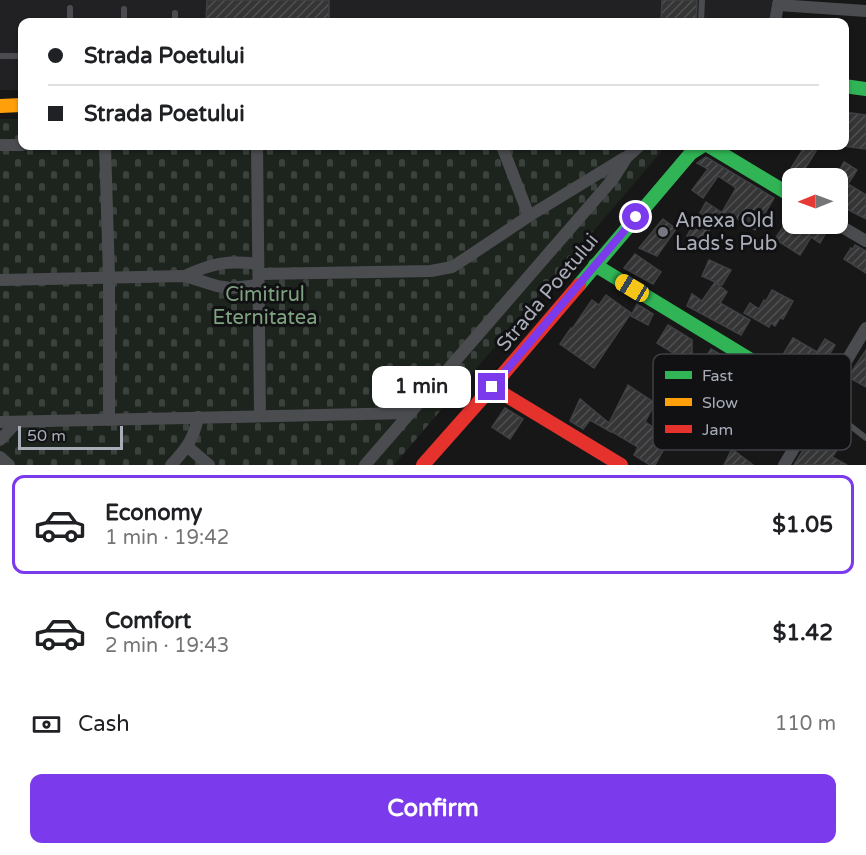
<!DOCTYPE html>
<meta charset="utf-8">
<style>
body{margin:0;font-family:"Varela Round",sans-serif;background:#f2f2f2;color:#202124;height:100vh;display:flex;flex-direction:column;font-size:22px;white-space:nowrap}
*{box-sizing:border-box;margin:0}
p{font-size:20px;color:#757577}
.icon{flex:none;width:33px;height:33px;fill:none;stroke:currentColor;stroke-width:2;stroke-linecap:round;stroke-linejoin:round}
.map{position:relative;height:465px;overflow:hidden}
.drawer{display:flex;flex-direction:column;background:#fff;flex:1}
.drawer>*{flex:none}
.guide{position:absolute;left:18px;top:18px;width:831px;height:132px;border-radius:12px;box-shadow:0 2px 4px #0004;display:grid;align-content:center;height:132px;padding:0 30px;background:#fff}
.needle{width:39px;rotate:269deg}
.buttons{position:absolute;left:782px;top:168px;display:grid;gap:12px}
.buttons a{display:grid;place-items:center;width:66px;height:66px;border-radius:12px;background:#fff;box-shadow:0 2px 4px #0004;font-size:30px}
.scale{position:absolute;left:18px;bottom:15px;width:105px;box-sizing:border-box;padding-left:6px;border:3px solid #a8adb8;border-top:0;font-size:16px;line-height:21px;white-space:nowrap;color:#a8adb8;-webkit-text-stroke:4px #111113;paint-order:stroke}
.end{position:absolute;width:27px;height:27px;margin:-14px;border:8px solid #7c3aed;background:#fff;box-shadow:0 0 0 3px #fff}
.from{border-radius:50%}
.bubble{position:absolute;height:42px;border-radius:12px;background:#fff;box-shadow:0 2px 4px #0004;font-size:20px;font-weight:800;line-height:42px;text-align:center}
.car{position:absolute;width:18px;height:36px;margin:-18px -9px;border-radius:8px;box-shadow:0 0 4px 2px #0007;background:linear-gradient(#f5c518 24%,#345 0 40%,#f5c518 0 76%,#345 0 86%,#f5c518 0)}
.guide b{display:flex;align-items:center;gap:21px;height:57px;font-size:22px}
.guide b+b{border-top:2px solid #e0e0e0}
.guide i{width:15px;height:15px;background:#202124}
ul{padding:10px 0 0;list-style:none}
li{display:flex;align-items:center;gap:18px;height:99px;margin:0 12px 9px;padding:0 18px;border:3px solid transparent;border-radius:12px}
li div{flex:1}
li b{display:block;font-size:22px}
li em{font-style:normal;font-weight:800}
li.on{border-color:#7c3aed}
li>.icon{width:54px;height:54px;stroke-width:1.5}
.pay{display:flex;align-items:center;gap:15px;height:66px;padding:0 30px;font-size:22px}
.pay p{margin-inline-start:auto}
.button{display:flex;gap:12px;margin-top:auto;padding:12px 30px}
.button a{flex:1;height:69px;border-radius:12px;background:#7c3aed;color:#fff;font-size:24px;font-weight:800;line-height:69px;text-align:center}
.map>svg:first-child{display:block}
.built{fill:#212123}
.cemetery{fill:url(#cemetery-stones)}
.building{fill:url(#building-hatch);stroke:#3f4043;stroke-width:1.5}
.lines{fill:none;stroke-linecap:round;stroke-linejoin:round}
.lane{stroke:#4b4c50;stroke-width:6}
.street{stroke:#4b4c50;stroke-width:12}
.fast{stroke:#30b455;stroke-width:14}
.slow{stroke:#ff9f0a;stroke-width:14}
.jam{stroke:#e5322d;stroke-width:14}
.route{stroke:#7c3aed;stroke-width:8}
.poi-dot{fill:#757880;stroke:#111113;stroke-width:2}
.labels{text-anchor:middle;stroke-width:6;stroke-linejoin:round;paint-order:stroke}
.poi-label{font-size:20px;fill:#a8adb8;stroke:#111113;text-anchor:start}
.street-label{font-size:20px;fill:#a8adb8;stroke:#111113}
.park-label{font-size:20px;fill:#7fa381;stroke:#111113}
.key{fill:#111113;stroke:#3e4045;stroke-width:1.5}
.key-label{font-size:16px;fill:#a8adb8}
</style>
<div class="map">
<svg width="866" height="465" viewBox="0 0 866 465">
<defs>
<pattern id="cemetery-stones" width="16" height="16" patternUnits="userSpaceOnUse" patternTransform="scale(1.5)"><rect width="16" height="16" fill="#1d241e"/><path d="M2 7V4a2 2 0 0 1 4 0v3zM10 15v-3a2 2 0 0 1 4 0v3z" fill="#3b413d"/></pattern>
<pattern id="building-hatch" width="6" height="6" patternUnits="userSpaceOnUse" patternTransform="scale(1.5)"><rect width="6" height="6" fill="#353536"/><path d="M-1 1l2-2M0 6l6-6M5 7l2-2" fill="none" stroke="#4f5051"/></pattern>
</defs>
<rect width="100%" height="100%" fill="#171717"/>
<path class="built" d="M0,0H774L769,22H22V90H0Z"/>
<path class="cemetery" d="M0,119H22V146H666L394,465H0Z"/>
<g class="building">
<path d="M207,0H329V22H206Z"/>
<path d="M662,0H697L696,22H661Z"/>
<path d="M844,112L866,115V149L844,146Z"/>
<path d="M805,146H819L804,170L818,178H785Z"/>
<path d="M706,157L774,198L755,230L733,216L726,226L717,221L736,188L718,176L703,198L692,190L708,169L697,163Z"/>
<path d="M844,162L857,170L848,184L866,195V219L837,204V175Z"/>
<path d="M706,202L721,212L700,245L687,236Z"/>
<path d="M663,219L676,229L657,256L639,248Z"/>
<path d="M785,224H819L828,229L820,243L811,237L800,255L775,239Z"/>
<path d="M855,245L866,251V273L844,259L851,248L853,249Z"/>
<path d="M635,254L661,272L653,284L624,268Z"/>
<path d="M709,260L731,270L722,285L702,276Z"/>
<path d="M715,282L727,292L720,303L750,320L741,335L687,306L692,294L702,301Z"/>
<path d="M772,290L793,301L783,319L780,318L775,326L771,323L769,327L744,313L750,303L759,309L764,300L766,301Z"/>
<path d="M606,295L631,313L594,368L560,344L571,328L572,329L592,300L599,305Z"/>
<path d="M637,304L653,314L648,325L631,316Z"/>
<path d="M668,325L692,340V372L688,370L672,397L656,387L675,354L657,343Z"/>
<path d="M793,338L817,352L825,339L835,345L826,360L833,365L822,384L785,361L788,355L784,353Z"/>
<path d="M711,349L750,372L744,382L725,371L716,387L695,374Z"/>
<path d="M866,350V387L848,377Z"/>
<path d="M628,385L655,403L645,422L670,438L655,465H650L634,455L638,447L611,431V432L590,420L583,429L570,421L580,399L609,423Z"/>
<path d="M505,408L523,419L510,439L492,427Z"/>
<path d="M819,432L840,446L832,457L847,465H794L808,442L811,444Z"/>
<path d="M732,449L753,465H724Z"/>
</g>
<g class="lines">
<g class="lane">
<path d="M70,22V8"/>
<path d="M124,22V9"/>
<path d="M175,22V13"/>
<path d="M701,22L702,0"/>
<path d="M0,56H22"/>
<path d="M821,403L866,438"/>
</g>
<g class="street">
<path d="M778,5L866,11"/>
<path d="M775,22L779,0"/>
<path d="M0,145H22"/>
<path d="M105,146L109,276V420"/>
<path d="M257,146L260,415"/>
<path d="M502,146L529,216"/>
<path d="M837,224L866,241"/>
<path d="M259,274L431,271L452,267L463,260L529,216L624,158"/>
<path d="M185,276C212,263 229,260 258,264"/>
<path d="M0,280L185,276L217,286L230,288L259,285"/>
<path d="M0,422L410,413"/>
<path d="M0,440L17,422"/>
<path d="M188,447L209,465"/>
<path d="M0,457L9,465"/>
<path d="M171,465C186,449 194,439 198,417"/>
<path d="M365,465L613,179L627,157L639,146"/>
<path d="M784,465L866,328"/>
</g>
<g class="fast">
<path d="M844,86L866,89"/>
<path d="M709,146L792,196"/>
<path d="M595,265L820,402"/>
<path d="M579,285L691,153L702,146"/>
</g>
<path class="slow" d="M0,106L22,105"/>
<g class="jam">
<path d="M492,387L621,465"/>
<path d="M423,465L492,387L579,285"/>
</g>
</g>
<g class="lines">
<path class="route" d="M492,387L636,217"/>
</g>
<circle class="poi-dot" cx="663" cy="232" r="6"/>
<g class="labels">
<g class="poi-label">
<text x="675" y="227">Anexa Old<tspan x="675" dy="23">Lads's Pub</tspan></text>
</g>
<g class="street-label">
<text transform="translate(547 292) rotate(-50)" y="7">Strada Poetului</text>
</g>
<g class="park-label">
<text x="265" y="301">Cimitirul<tspan x="265" dy="23">Eternitatea</tspan></text>
</g>
</g>
<rect x="653" y="354" width="198" height="96" rx="9" class="key"/>
<rect x="665" y="371" width="27" height="8" fill="#30b455"/>
<rect x="665" y="398" width="27" height="8" fill="#ff9f0a"/>
<rect x="665" y="425" width="27" height="8" fill="#e5322d"/>
<g class="key-label">
<text x="702" y="381">Fast</text>
<text x="702" y="408">Slow</text>
<text x="702" y="435">Jam</text>
</g>
</svg>
<div class="buttons">
<a><svg class="needle" viewBox="-14 -14 28 28"><path d="M0-13l5 13h-10z" fill="#e53935"/><path d="M0 13l5-13h-10z" fill="#757577"/></svg></a>
</div>
<div class="scale">50 m</div>
<i class="end from" style="left:636px;top:217px"></i>
<i class="end" style="left:492px;top:387px"></i>
<div class="bubble" style="left:372px;top:366px;width:99px">1 min</div>
<i class="car" style="left:632px;top:288px;rotate:301deg"></i>
<div class="guide">
<b><i class="from"></i>Strada Poetului</b>
<b><i></i>Strada Poetului</b>
</div>
</div>
<section class="drawer">
<ul>
<li class="on"><svg class="icon" aria-label="car" viewBox="0 0 24 24"><path d="M5 17H2v-5l4-1 3-4h7l3 4 3 1v5h-3M9 17h6M6 11h13"/><circle cx="7" cy="17" r="2"/><circle cx="17" cy="17" r="2"/></svg><div><b>Economy</b><p>1 min · 19:42</p></div><em>$1.05</em></li>
<li><svg class="icon" aria-label="car" viewBox="0 0 24 24"><path d="M5 17H2v-5l4-1 3-4h7l3 4 3 1v5h-3M9 17h6M6 11h13"/><circle cx="7" cy="17" r="2"/><circle cx="17" cy="17" r="2"/></svg><div><b>Comfort</b><p>2 min · 19:43</p></div><em>$1.42</em></li>
</ul>
<div class="pay"><svg class="icon" aria-label="cash" viewBox="0 0 24 24"><path d="M3 7h18v10H3z"/><circle cx="12" cy="12" r="2"/></svg>Cash<p>110 m</p></div>
<div class="button"><a>Confirm</a></div>
</section>
